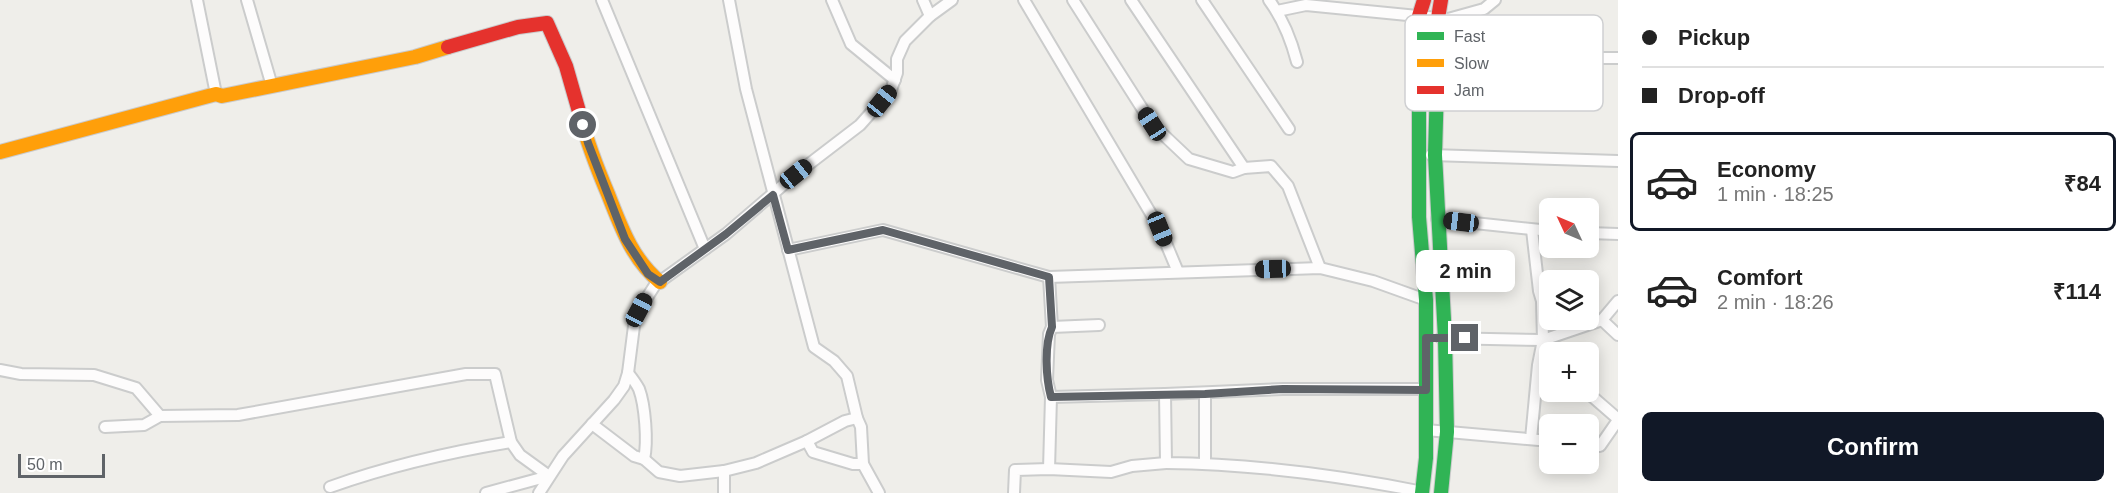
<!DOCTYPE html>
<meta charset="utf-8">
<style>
body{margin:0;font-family:Helvetica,sans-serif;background:#f2f2f2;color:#222;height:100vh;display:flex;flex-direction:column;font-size:22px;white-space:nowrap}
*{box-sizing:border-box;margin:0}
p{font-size:20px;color:#767676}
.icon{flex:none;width:33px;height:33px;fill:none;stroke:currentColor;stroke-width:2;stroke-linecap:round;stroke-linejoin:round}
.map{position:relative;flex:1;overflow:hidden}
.side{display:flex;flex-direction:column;background:#fff;width:510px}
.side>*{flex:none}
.guide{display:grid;align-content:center;height:132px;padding:0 24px;background:#fff}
.needle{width:39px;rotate:314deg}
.buttons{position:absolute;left:1539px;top:198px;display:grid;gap:12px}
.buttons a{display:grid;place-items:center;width:60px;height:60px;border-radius:9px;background:#fff;box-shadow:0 3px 15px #0003;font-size:30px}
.scale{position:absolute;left:18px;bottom:15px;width:87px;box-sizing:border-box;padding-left:6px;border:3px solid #5f6368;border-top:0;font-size:16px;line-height:21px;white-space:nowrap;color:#5f6368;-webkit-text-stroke:4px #fff;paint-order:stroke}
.end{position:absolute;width:27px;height:27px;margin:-14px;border:8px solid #5f6368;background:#fff;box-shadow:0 0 0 3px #fff}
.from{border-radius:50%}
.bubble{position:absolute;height:42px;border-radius:9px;background:#fff;box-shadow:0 3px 15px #0003;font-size:20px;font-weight:600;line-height:42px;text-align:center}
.car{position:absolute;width:18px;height:36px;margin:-18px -9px;border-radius:8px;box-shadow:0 0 4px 2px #0007;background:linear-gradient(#222 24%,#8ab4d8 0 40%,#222 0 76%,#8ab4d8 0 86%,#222 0)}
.guide b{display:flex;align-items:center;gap:21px;height:57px;font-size:22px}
.guide b+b{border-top:2px solid #e0e0e0}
.guide i{width:15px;height:15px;background:#222}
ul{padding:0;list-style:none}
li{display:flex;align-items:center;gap:18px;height:99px;margin:0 12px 9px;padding:0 12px;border:3px solid transparent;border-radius:9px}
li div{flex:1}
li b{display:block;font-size:22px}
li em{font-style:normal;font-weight:600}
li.active{border-color:#111827}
li>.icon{width:54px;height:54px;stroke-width:1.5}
.cta{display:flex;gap:12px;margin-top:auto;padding:12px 24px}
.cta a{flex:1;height:69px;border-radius:9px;background:#111827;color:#fff;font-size:24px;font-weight:600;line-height:69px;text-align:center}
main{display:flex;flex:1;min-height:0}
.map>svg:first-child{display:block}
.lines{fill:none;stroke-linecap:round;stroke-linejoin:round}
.street-casing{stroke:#cbcccc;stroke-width:14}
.fast-casing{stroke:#cacacb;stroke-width:16}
.slow-casing{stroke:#cacacb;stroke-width:16}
.jam-casing{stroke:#cacacb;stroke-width:16}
.street{stroke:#fdfcfc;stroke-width:10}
.fast{stroke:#30b455;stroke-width:14}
.slow{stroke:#ff9f0a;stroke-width:14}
.jam{stroke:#e5322d;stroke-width:14}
.route{stroke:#5f6368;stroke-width:8}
.key{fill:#fff;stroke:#cfd0d2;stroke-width:1.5}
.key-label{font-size:16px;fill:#5f6368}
</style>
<main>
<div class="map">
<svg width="1618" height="493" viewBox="0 0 1618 493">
<rect width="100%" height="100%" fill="#efeeea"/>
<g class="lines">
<g class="street-casing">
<g id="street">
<path d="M197,0L216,94"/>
<path d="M247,0L272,86"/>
<path d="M602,0L705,249"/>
<path d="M729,0L746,89L814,347L834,361L847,376L857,418L861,427L863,464L879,493"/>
<path d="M832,0L851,44L895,80"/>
<path d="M923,0L930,16"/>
<path d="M1024,0L1160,229L1178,272"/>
<path d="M1073,0L1152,124L1189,159L1233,172L1244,168L1271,166L1288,186L1320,268"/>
<path d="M1131,0L1244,168"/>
<path d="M1202,0L1289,129"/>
<path d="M1269,0C1283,19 1291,39 1297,62"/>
<path d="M1277,11L1306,5L1448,19L1484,9L1495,0"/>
<path d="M1603,58H1618"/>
<path d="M1431,155L1618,161"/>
<path d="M1437,219L1550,231"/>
<path d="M1588,233L1618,234"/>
<path d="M788,250L883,230L1049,277L1320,268L1373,281L1426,300"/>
<path d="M1049,277L1052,327L1049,334L1047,380L1051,397L1049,469"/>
<path d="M1602,320L1618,335"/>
<path d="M1052,327L1099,325"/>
<path d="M1441,338L1543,340L1602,320L1618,301"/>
<path d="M1543,340L1553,352"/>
<path d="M0,370L21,374L94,375L136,388L160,416"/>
<path d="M628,373C632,378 636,383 639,389C645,405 648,442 644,459"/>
<path d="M1587,392L1618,419"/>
<path d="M1205,394V464"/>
<path d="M1051,397L1165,394"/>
<path d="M592,424L634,456L644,459L659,472L680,476L724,471L756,463L807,441L845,421L857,418"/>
<path d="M105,427L144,425L160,416L238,415L466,374H495L511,442L520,455L549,476"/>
<path d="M1426,430L1550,441"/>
<path d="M1531,439L1538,365L1543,340L1542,301L1539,291L1532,230"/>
<path d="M807,441L813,452L853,464H863"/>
<path d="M1588,445L1600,446L1618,420"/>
<path d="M724,471V493"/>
<path d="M330,487C389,466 450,452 511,442"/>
<path d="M1423,492C1338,475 1252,464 1166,463L1165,394L1283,389H1426"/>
<path d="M486,493L549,476"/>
<path d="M539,493L563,456L614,400L624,386L628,373L634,326L639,310L655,285L726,234L796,174L860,125L891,90L897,73V59L905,41L930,16L952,0"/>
<path d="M1014,493L1015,470L1049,469L1111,472L1132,466L1166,463"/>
</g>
</g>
<g class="fast-casing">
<g id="fast">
<path d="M1437,85L1435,155L1445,338L1447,432L1441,493"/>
<path d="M1419,90V217L1426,300V458L1422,493"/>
</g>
</g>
<g class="slow-casing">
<g id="slow">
<path d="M580,115C587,142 597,168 608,194C621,227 632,259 660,282"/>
<path d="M0,152L216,94L222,96L415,57L448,47"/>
</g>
</g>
<g class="jam-casing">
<g id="jam">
<path d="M448,47L518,27L547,23L566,66L580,115"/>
<path d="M1437,85L1438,18L1441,0"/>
<path d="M1419,90V16L1424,0"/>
</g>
</g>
<use href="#street" class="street"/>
<use href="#fast" class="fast"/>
<use href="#slow" class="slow"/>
<use href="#jam" class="jam"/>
</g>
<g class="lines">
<path class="route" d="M583,125L588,143L625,239L648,274L660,282L726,234L773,195L788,250L883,230L1049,277L1052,327C1044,345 1046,378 1051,397L1205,394L1283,389L1426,390V338H1465"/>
</g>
<rect x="1405" y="15" width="198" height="96" rx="9" class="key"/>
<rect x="1417" y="32" width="27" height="8" fill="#30b455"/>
<rect x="1417" y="59" width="27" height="8" fill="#ff9f0a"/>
<rect x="1417" y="86" width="27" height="8" fill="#e5322d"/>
<g class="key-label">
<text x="1454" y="42">Fast</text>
<text x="1454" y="69">Slow</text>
<text x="1454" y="96">Jam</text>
</g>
</svg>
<div class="buttons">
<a><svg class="needle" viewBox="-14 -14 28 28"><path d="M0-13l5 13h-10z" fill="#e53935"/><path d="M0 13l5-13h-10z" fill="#767676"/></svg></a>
<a><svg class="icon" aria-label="layers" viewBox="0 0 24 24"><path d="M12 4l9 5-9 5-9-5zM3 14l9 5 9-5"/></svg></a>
<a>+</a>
<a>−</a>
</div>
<div class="scale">50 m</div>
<i class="end from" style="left:583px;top:125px"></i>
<i class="end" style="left:1465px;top:338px"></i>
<div class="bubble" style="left:1416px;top:250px;width:99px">2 min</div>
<i class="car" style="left:882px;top:101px;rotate:39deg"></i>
<i class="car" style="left:1152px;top:124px;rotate:327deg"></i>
<i class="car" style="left:796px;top:174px;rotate:51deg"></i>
<i class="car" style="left:1461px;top:222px;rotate:277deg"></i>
<i class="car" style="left:1160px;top:229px;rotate:158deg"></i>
<i class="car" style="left:1273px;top:269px;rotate:268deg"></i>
<i class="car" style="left:639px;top:310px;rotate:28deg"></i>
</div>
<section class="side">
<div class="guide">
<b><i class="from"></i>Pickup</b>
<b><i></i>Drop-off</b>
</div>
<ul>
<li class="active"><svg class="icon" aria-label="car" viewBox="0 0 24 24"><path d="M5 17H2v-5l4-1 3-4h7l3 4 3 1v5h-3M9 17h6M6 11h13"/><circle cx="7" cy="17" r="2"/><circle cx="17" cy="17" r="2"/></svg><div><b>Economy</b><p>1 min · 18:25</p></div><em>₹84</em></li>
<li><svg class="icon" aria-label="car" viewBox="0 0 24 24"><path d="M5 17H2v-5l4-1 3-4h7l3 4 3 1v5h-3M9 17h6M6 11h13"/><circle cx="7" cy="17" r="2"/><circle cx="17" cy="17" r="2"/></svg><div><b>Comfort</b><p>2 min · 18:26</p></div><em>₹114</em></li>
</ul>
<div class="cta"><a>Confirm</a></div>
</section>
</main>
